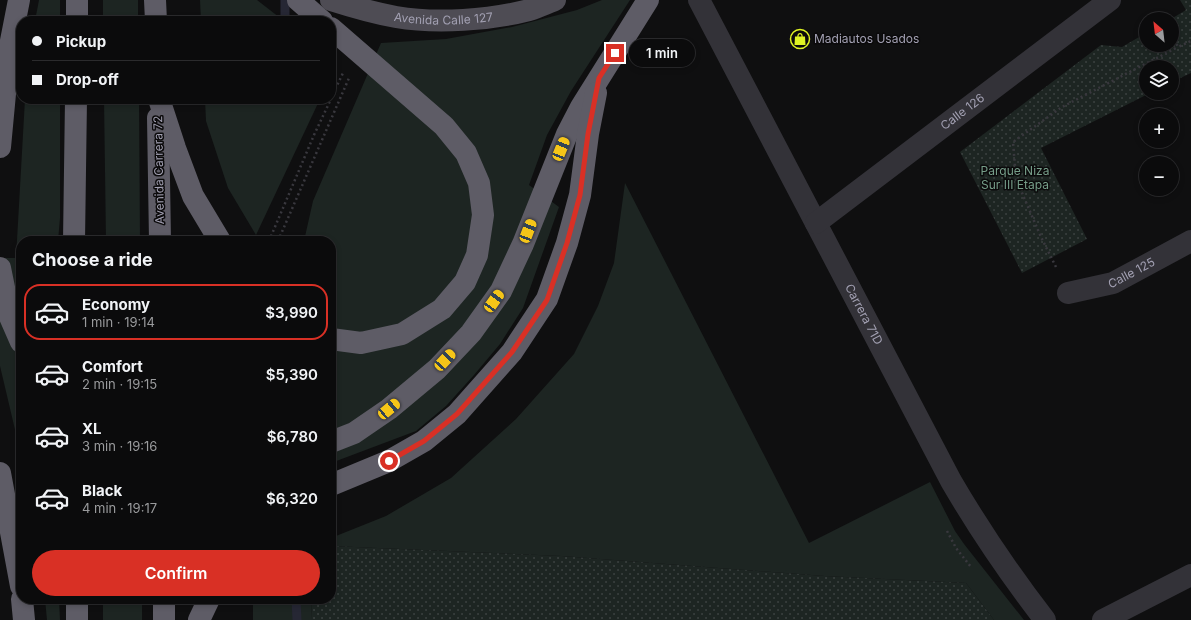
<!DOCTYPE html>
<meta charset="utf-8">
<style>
body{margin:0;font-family:Inter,sans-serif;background:#19191a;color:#f1f3f6;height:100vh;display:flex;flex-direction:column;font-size:15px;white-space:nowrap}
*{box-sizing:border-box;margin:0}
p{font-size:13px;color:#9a9b9d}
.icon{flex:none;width:22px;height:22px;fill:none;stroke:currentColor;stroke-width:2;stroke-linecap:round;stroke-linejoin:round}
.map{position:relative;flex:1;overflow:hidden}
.panel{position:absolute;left:16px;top:236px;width:320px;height:368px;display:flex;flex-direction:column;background:#0b0b0c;border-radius:16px;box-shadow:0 2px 6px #0003,0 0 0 1px #2b2b2d}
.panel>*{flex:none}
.guide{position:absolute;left:16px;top:16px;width:320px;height:88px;border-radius:16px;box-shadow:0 2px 6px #0003,0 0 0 1px #2b2b2d;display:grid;align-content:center;height:88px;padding:0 16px;background:#0b0b0c}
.needle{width:26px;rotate:332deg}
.controls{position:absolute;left:1139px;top:12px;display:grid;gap:8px}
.controls a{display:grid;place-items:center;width:40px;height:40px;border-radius:50%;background:#0b0b0c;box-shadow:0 2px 6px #0003,0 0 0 1px #2b2b2d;font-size:20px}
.end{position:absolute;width:18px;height:18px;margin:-9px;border:5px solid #d93025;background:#fff;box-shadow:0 0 0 2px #fff}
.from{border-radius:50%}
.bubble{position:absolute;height:28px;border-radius:14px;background:#0b0b0c;box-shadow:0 2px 6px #0003,0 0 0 1px #2b2b2d;font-size:13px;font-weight:600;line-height:28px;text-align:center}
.car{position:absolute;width:12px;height:24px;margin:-12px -6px;border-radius:5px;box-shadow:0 0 3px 1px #0007;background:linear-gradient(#f5c518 24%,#345 0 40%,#f5c518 0 76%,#345 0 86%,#f5c518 0)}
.guide b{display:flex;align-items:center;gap:14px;height:38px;font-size:15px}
.guide b+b{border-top:1px solid #2b2b2d}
.guide i{width:10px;height:10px;background:#f1f3f6}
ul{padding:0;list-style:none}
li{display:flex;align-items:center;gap:12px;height:56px;margin:0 8px 6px;padding:0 8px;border:2px solid transparent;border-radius:16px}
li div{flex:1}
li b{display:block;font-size:15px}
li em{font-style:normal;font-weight:600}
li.selected{border-color:#d93025}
li>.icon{width:36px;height:36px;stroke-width:1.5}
h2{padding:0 16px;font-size:18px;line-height:48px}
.primary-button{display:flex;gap:8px;margin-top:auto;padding:8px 16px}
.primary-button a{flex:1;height:46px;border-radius:24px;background:#d93025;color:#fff;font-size:16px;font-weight:600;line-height:46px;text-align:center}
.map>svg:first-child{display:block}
.green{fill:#1d2522}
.park{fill:url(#park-dots)}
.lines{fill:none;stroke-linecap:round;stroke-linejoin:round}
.stream{stroke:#262734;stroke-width:9}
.path{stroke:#39383e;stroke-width:2.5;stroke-dasharray:2 3;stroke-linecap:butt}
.street{stroke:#333238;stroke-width:22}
.highway{stroke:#5e5c66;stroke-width:22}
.primary-bridge{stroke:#4e4c54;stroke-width:22}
.highway-bridge{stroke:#5e5c66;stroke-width:22}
.route{stroke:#d93025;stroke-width:5}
.labels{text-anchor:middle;stroke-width:3;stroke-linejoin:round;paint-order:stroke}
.street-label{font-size:12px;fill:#a2a0b2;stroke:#0b0a0b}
.poi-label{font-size:12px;fill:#a2a0b2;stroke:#0b0a0b;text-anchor:start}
.park-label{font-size:12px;fill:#769d89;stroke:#0b0a0b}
</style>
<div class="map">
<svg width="1191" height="620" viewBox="0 0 1191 620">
<defs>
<pattern id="park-dots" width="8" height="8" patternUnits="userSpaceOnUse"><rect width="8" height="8" fill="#1d2522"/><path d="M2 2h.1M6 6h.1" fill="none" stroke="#3b4140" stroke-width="1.8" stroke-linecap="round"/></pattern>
</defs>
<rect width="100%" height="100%" fill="#0f0f10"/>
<g class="green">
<path d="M39,0H60V21H35Z"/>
<rect x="103" y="0" width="35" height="21"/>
<path d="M200,0H257L284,21H201Z"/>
<path d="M602,0H630L571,91L547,135L529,185L559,207L523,308L500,344L474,375L446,406L416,431L331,463V241H304L313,201L381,43L446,39L512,27L577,10Z"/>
<path d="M25,99H60V218L58,241H21V455L0,366V258H16Z"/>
<path d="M104,99H139L140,241H106Z"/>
<path d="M205,99H320L256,235L228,188L206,121Z"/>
<path d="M625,183L809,543L930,482L955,531L964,544L1024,620H994L966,583L824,576L561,556L331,546V538L386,516L451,478L516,419L574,354L598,306L614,263Z"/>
<path d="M45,599H59L60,620H47Z"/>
<rect x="103" y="599" width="39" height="21"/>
<path d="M253,599H312L311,620H253Z"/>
</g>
<g class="park">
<path d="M1180,0H1191V73L1172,82V67H1146V93H1150L1041,148L1087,239L1022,273L960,152L1101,45L1122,47L1146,33V45H1172V19H1171L1186,10Z"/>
<path d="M331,546L561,556L824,576L966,583L994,620H311L312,599H331Z"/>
</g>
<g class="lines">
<g class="stream">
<path d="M285,21V0"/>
<path d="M296,599L297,620"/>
</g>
<g class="path">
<path d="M1172,35L1178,47L1191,41"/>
<path d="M331,98L343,73"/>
<path d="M269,241L314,135L331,99"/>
<path d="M278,241L349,78"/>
<path d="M1056,267L1041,237L1016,179L1013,142L1062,107L1178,47"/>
<path d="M947,531L956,548L971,567"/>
</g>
<g class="street">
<path id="s1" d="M699,0L951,481C979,529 1011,576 1045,620"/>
<path id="s2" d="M816,223L1110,0"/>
<path id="s3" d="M1068,293L1113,283L1191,241"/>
<path d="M1103,620L1191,575"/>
</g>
<g class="highway">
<path d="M155,0L156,21"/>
<path d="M298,0L322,21"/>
<path d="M77,21V0"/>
<path d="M159,99L175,148L193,196L220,241"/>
<path d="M158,118L160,241"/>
<path d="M0,147L9,51L19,0"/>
<path d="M74,241L76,99"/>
<path d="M0,268L10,317L21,342"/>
<path d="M331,442L354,433L389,409L437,369L471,333L501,291L523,244L567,134L581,107L648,0"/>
<path d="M0,473L21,586"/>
<path d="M331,485L389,461L424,441L457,414L512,352L547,299L567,243L580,195L588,134L596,93"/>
<path d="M22,599L24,620"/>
<path d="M77,599V620"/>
<path d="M164,599V620"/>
<path d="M199,620L209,599"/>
</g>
<path class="primary-bridge" id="s4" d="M331,0C353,7 374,13 396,17C437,24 490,20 529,10C538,7 547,3 555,0"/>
<path class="highway-bridge" d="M331,28L444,126L466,153L479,183L483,215L477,255L465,282L442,309L402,334L361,343L331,339"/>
</g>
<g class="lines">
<path class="route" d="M389,461L424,441L457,414L512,352L547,300L567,243L580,195L588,134L599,78L615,53"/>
</g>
<defs>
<g id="shop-ring" transform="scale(1)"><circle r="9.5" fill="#0b0a0b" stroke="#dff423" stroke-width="1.5"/><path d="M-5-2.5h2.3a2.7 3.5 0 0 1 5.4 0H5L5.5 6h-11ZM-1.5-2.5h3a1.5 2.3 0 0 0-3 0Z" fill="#dff423"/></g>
</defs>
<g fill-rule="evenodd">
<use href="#shop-ring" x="800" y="39"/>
</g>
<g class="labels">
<g class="street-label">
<text dy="4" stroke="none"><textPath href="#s4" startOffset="115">Avenida Calle 127</textPath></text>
<text dy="4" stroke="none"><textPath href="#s2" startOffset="184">Calle 126</textPath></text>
<text transform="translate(159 170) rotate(-91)" y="4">Avenida Carrera 72</text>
<text dy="4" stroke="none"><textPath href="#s3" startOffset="67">Calle 125</textPath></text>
<text dy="4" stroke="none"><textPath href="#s1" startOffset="355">Carrera 71D</textPath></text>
</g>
<g class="poi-label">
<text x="814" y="43">Madiautos Usados</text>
</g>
<g class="park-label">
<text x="1015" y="175">Parque Niza<tspan x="1015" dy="14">Sur III Etapa</tspan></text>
</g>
</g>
</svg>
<div class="controls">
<a><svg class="needle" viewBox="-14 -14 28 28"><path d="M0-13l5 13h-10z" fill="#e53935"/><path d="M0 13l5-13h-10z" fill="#9a9b9d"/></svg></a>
<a><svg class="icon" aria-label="layers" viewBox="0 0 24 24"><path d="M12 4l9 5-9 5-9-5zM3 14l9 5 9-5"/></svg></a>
<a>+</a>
<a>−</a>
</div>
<i class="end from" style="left:389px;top:461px"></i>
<i class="end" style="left:615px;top:53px"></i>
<div class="bubble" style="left:629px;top:39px;width:66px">1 min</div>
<i class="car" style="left:561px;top:149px;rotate:22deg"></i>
<i class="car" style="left:528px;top:231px;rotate:21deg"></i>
<i class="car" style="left:494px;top:301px;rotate:36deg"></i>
<i class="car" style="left:445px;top:360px;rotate:43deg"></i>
<i class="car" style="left:389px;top:409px;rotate:50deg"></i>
<div class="guide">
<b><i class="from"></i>Pickup</b>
<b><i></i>Drop-off</b>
</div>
<section class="panel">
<h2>Choose a ride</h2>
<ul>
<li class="selected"><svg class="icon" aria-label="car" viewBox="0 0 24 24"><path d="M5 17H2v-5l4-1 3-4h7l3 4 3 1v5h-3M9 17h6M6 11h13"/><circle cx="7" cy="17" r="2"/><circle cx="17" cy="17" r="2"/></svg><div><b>Economy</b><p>1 min · 19:14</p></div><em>$3,990</em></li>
<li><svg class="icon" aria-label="car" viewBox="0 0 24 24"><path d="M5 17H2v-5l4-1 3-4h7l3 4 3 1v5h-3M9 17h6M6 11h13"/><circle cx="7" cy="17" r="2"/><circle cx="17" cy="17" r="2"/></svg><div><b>Comfort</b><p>2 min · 19:15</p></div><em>$5,390</em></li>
<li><svg class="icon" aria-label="car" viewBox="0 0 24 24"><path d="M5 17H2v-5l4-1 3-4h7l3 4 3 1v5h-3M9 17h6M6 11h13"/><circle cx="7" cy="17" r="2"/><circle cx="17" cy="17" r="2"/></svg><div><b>XL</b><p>3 min · 19:16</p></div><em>$6,780</em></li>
<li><svg class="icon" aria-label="car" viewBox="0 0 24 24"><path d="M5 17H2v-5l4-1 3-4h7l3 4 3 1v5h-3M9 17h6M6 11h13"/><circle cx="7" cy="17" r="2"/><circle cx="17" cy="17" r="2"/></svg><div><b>Black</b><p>4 min · 19:17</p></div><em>$6,320</em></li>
</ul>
<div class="primary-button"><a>Confirm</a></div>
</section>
</div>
